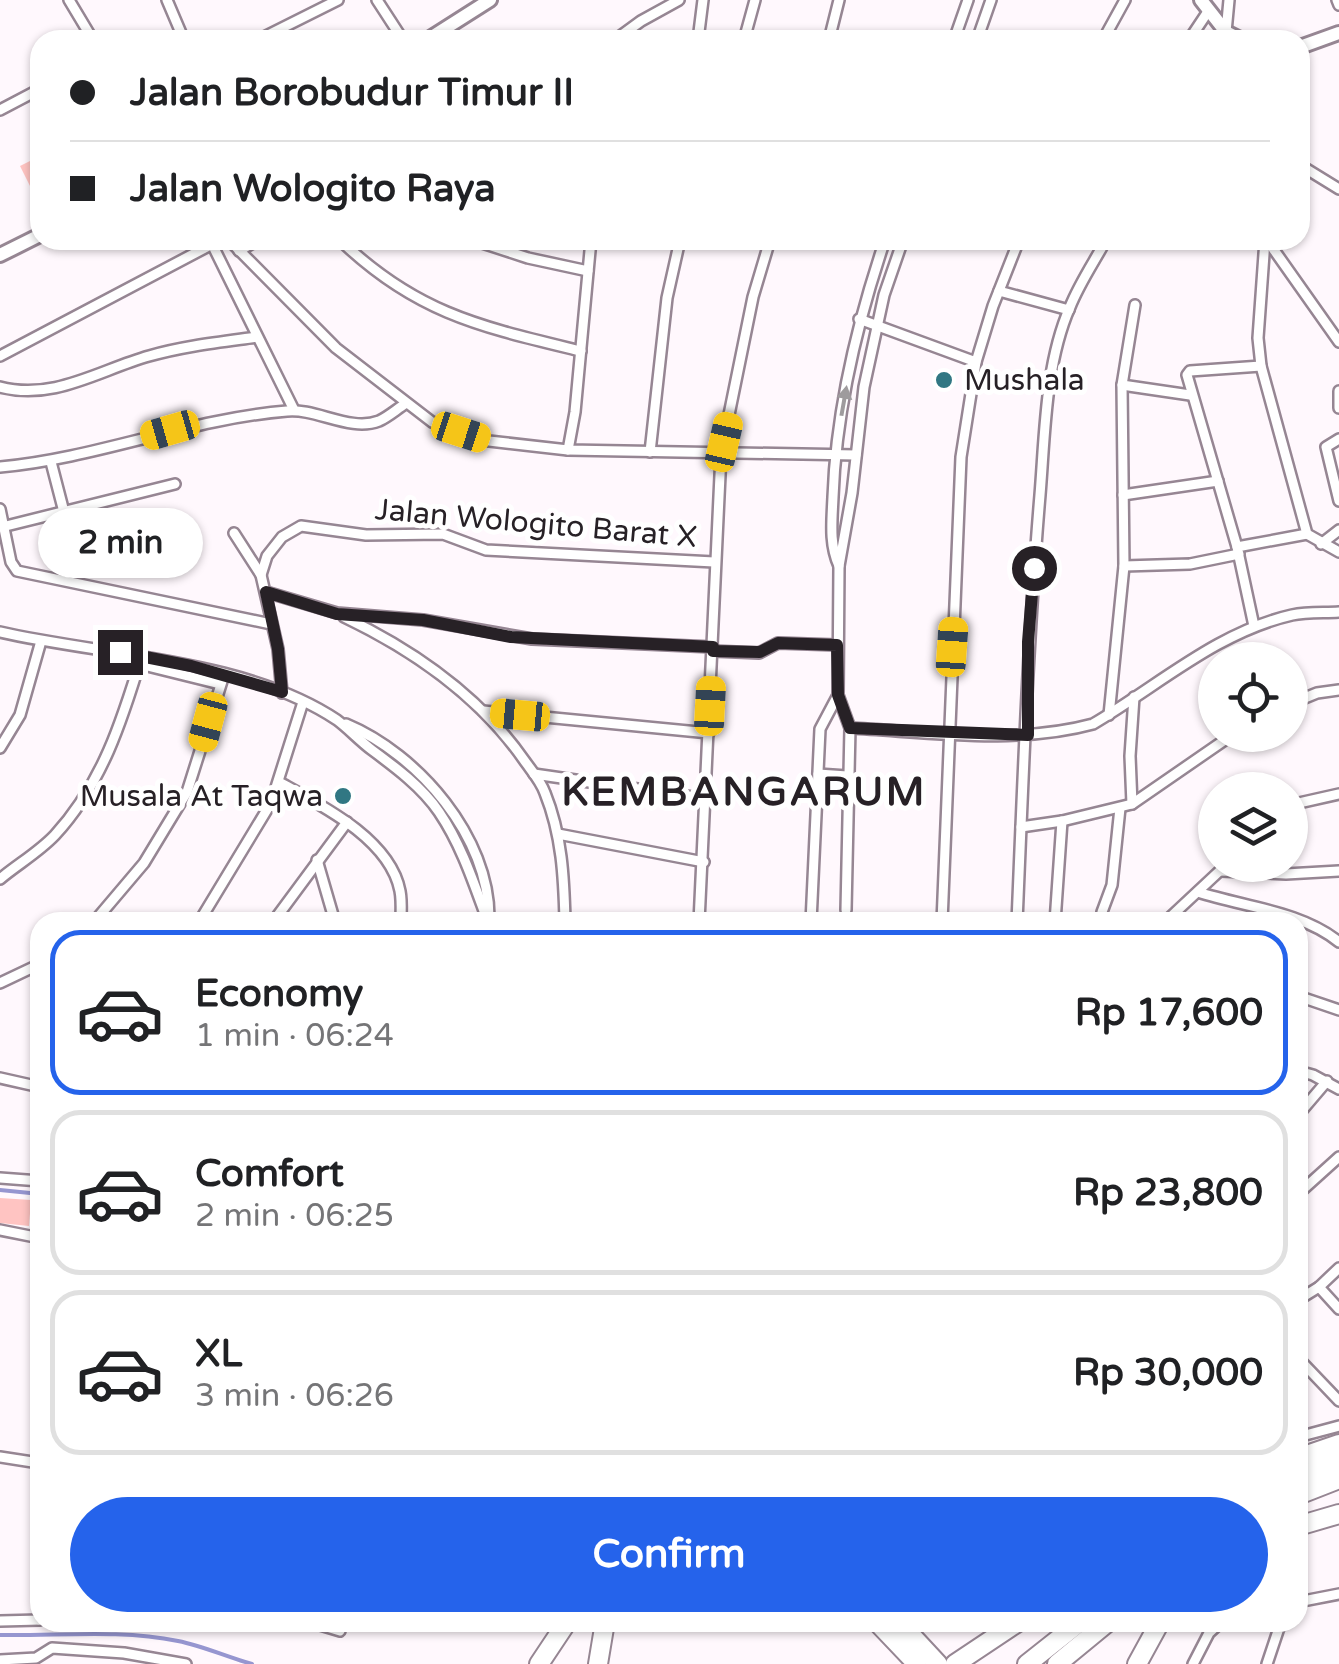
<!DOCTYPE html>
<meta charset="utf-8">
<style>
body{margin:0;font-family:"Varela Round",sans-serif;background:#f2f2f2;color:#202124;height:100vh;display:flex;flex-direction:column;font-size:38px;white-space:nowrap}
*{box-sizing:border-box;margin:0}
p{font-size:32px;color:#757577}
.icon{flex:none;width:55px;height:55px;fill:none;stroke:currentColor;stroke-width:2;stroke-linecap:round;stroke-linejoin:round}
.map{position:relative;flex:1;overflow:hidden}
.drawer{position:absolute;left:30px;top:912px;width:1278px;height:720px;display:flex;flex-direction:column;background:#fff;border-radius:30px;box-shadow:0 2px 8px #0004}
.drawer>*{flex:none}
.hud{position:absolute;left:30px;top:30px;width:1280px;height:220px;border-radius:30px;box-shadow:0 2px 8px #0004;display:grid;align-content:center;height:220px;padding:0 40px;background:#fff}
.controls{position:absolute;left:1198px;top:642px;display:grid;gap:20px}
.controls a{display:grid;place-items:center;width:110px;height:110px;border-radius:50%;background:#fff;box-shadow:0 2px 8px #0004;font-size:50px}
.end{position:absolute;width:45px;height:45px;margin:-22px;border:12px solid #272126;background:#fff;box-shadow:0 0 0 5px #fff}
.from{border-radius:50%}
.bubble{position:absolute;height:70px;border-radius:35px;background:#fff;box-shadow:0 2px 8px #0004;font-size:32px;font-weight:700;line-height:70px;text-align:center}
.car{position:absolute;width:30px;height:60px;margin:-30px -15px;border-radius:12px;box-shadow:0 0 8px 2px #0007;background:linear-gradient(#f5c518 24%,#345 0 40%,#f5c518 0 76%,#345 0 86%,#f5c518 0)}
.hud b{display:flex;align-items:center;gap:35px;height:95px;font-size:38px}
.hud b+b{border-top:2px solid #e0e0e0}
.hud i{width:25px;height:25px;background:#202124}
ul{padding:18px 0 0;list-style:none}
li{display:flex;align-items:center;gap:30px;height:165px;margin:0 20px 15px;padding:0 20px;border:5px solid #e0e0e0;border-radius:30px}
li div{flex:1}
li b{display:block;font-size:38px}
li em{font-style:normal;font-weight:700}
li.active{border-color:#2563eb}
li>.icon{width:90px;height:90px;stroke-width:1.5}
.cta{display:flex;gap:20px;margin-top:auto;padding:20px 40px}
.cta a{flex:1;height:115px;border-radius:60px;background:#2563eb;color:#fff;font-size:40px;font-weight:700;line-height:115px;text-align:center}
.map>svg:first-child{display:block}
.green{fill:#ffc4c2}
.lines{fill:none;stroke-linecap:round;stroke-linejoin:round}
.stream{stroke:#9696d0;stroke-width:4}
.street-casing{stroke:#968693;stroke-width:14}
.secondary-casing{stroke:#968693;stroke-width:18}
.highway-casing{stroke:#968693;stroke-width:22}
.street{stroke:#fff;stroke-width:9}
.secondary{stroke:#fff;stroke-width:12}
.highway{stroke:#fff;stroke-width:18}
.oneway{fill:#9e9b9d}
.route{stroke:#272126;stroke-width:12}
.poi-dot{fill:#317783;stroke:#fff;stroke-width:4}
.labels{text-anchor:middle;stroke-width:10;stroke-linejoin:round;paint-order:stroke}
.poi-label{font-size:30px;fill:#272126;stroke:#fff;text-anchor:start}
.street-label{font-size:30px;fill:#272126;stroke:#fff}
.district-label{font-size:40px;font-weight:bold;letter-spacing:2.5px;fill:#272126;stroke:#fff}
</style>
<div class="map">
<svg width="1339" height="1664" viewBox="0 0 1339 1664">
<rect width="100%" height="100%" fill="#fff8fd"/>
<g class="green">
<path d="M40,156V206L20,166Z"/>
<path d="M0,1198L31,1200L29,1226L0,1223Z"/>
</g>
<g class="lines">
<g class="stream">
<path d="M0,1190L40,1194"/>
<path d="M0,1635C60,1636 119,1629 178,1641C203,1646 227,1657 252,1664"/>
</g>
<g class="street-casing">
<g id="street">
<path d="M69,0L93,40"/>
<path d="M167,0L184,40"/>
<path d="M377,0L403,40"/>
<path d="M1337,0L1339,5"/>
<path d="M1226,32L1229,0"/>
<path d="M258,40L338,0"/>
<path d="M615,40L641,21L679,0"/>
<path d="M698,40L703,0"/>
<path d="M744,40L755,0"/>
<path d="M829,40L839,0"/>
<path d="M954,40L968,0"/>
<path d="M977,40L991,0"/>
<path d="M1103,40L1125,0"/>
<path d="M1189,40L1209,10"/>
<path d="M0,110L40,89"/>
<path d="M1300,165L1339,189"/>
<path d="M229,240L336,348L432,422L489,441L568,450L856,455"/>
<path d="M340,240C417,314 482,327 581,351"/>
<path d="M473,240L528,258L588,271"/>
<path d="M1265,240L1258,338L1261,366L1307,534L1339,552"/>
<path d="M1267,240L1339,342"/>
<path d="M211,242L294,410"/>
<path d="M239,251L258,240"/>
<path d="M999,291L1069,310"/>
<path d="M859,319L976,362"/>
<path d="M0,356L220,240"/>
<path d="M1122,385L1190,395"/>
<path d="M0,387C54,401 99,370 149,356C184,346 221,342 257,337"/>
<path d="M1339,391V408"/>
<path d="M1339,439L1326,447L1339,501"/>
<path d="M568,450L575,412L591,240"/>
<path d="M650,452L667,298L680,240"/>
<path d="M51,462L64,512"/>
<path d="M0,467C98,458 189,419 287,411C316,408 350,432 379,421C388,417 397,409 405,404"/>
<path d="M1123,495L1218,481"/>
<path d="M0,509L11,562L17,571L271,624"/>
<path d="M6,526L175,484"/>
<path d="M234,533L261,575L278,649L282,693"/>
<path d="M1321,544L1339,530"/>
<path d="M1237,547L1307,534"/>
<path d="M839,566C829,544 832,521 833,497C836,410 857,323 885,240"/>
<path d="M1124,566L1190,564L1239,554"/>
<path d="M261,575L267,556L282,537L301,526L366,535L443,534L486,550L714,562"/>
<path d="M266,592L337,613L423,620L532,639L713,647"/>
<path d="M344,617C413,650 480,697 524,760C531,770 541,781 545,793C562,835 564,878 565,922"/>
<path d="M1254,626L1237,547L1187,375L1190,371L1261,366"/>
<path d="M0,632C105,656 246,659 337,720C349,729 360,741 372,750C395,767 422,787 439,812C462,846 474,884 488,922"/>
<path d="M713,651L759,653L778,643L837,645"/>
<path d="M123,660L220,684"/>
<path d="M1290,704L1317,693L1339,690"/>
<path d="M483,711L709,733"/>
<path d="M1109,715L1124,566L1122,385L1135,305"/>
<path d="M346,724C418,754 490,837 489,919"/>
<path d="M850,728C929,732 1016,745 1093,724C1158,686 1217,632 1292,615C1307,612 1324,613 1339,612"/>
<path d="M0,748L20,715L41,641"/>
<path d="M534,774L707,799"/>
<path d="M818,774L847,776"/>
<path d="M279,782C321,805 390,839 400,891C402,901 401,912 401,922"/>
<path d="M1132,804L1130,756L1134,697"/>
<path d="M1290,805L1339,794"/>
<path d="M1021,827L1062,821L1132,804L1232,735"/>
<path d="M558,834L704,862"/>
<path d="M317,860L335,922"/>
<path d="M1221,871L1286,874L1339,871"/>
<path d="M0,879C18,864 39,852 55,835C102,784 122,721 142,655"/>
<path d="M1198,892C1244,907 1301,911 1339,942"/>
<path d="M846,910L850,728L838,695L839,566L852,493L864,387L884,295L903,240"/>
<path d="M94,922L144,863L187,792L224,675"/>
<path d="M199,922L271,803L303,702"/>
<path d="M273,922L347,822"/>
<path d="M699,922L721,454L753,297L770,240"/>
<path d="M811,922L820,729L838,695"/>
<path d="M942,922L961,457L976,362L993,306L1019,240"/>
<path d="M1017,922C1023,780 1028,638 1040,495C1045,434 1045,364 1070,307C1079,284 1094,262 1106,240"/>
<path d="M1055,922L1062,821"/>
<path d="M1102,922V912L1112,885L1120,808"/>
<path d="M1165,922L1226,865"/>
<path d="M0,983L40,964"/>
<path d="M1298,996L1339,1010"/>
<path d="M1298,1071L1313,1075L1339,1089"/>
<path d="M0,1078L40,1087"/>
<path d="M1298,1115L1327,1081"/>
<path d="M0,1178L40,1181"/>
<path d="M1298,1194L1339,1157"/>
<path d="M0,1230L40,1238"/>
<path d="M1319,1287L1339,1309"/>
<path d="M1298,1300L1319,1287L1339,1268"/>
<path d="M1298,1358L1339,1401"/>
<path d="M1298,1437L1339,1426"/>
<path d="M0,1457L39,1463"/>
<path d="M1298,1602L1339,1594"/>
<path d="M39,1620L40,1403"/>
<path d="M0,1621L40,1620"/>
<path d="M310,1622L340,1631"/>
<path d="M0,1660L36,1658L52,1648L124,1653L186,1664"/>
<path d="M1193,1664L1209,1633L1221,1622"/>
<path d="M1267,1664L1281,1622"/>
</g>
</g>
<g class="secondary-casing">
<g id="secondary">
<path d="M1201,0L1226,32L1242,40"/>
<path d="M427,40L490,0"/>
<path d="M1300,47L1339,33"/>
<path d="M0,255L40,235"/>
</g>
</g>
<g class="highway-casing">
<g id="highway">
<path d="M1298,1458L1339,1444"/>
<path d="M1298,1477L1339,1461"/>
<path d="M1298,1495L1339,1479"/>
<path d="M1298,1526L1339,1514"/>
<path d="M877,1622L917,1664"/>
<path d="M899,1622L938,1664"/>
<path d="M539,1664L567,1622"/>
<path d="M598,1664L605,1622"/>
<path d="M955,1664L1018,1622"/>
<path d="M1027,1664L1080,1622"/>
<path d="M1057,1664L1108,1622"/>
<path d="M1137,1664L1160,1622"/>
</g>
</g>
<use href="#street" class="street"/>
<use href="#secondary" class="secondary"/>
<use href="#highway" class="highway"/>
</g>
<defs><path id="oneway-solid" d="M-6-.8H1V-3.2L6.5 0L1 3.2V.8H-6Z" transform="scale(2.5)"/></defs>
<use class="oneway" href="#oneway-solid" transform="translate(844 401) rotate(-80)"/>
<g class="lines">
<path class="route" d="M120,652L191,666L282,692L278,649L266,592L337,614L423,620L511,637L713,647V651L760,652L778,643L837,645L838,695L850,728L1028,735V642L1034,568"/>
</g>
<g class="poi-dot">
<circle cx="944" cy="380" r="10"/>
<circle cx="343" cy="796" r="10"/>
</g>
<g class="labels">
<g class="poi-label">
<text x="964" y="390">Mushala</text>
<text x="323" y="806" text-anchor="end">Musala At Taqwa</text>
</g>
<g class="street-label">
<text transform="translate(536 523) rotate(5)" y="10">Jalan Wologito Barat X</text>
</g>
<g class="district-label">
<text x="744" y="805">KEMBANGARUM</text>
</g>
</g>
</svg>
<div class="controls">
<a><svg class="icon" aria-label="locate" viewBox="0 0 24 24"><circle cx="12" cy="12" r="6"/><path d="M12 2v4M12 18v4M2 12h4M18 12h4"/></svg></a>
<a><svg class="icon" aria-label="layers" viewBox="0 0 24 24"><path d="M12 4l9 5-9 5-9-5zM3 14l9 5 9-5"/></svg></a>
</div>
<i class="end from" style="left:1034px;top:568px"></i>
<i class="end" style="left:120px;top:652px"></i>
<div class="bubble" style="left:38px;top:508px;width:165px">2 min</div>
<i class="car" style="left:170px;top:430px;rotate:254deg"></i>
<i class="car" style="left:461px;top:432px;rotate:108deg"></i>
<i class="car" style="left:724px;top:442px;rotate:13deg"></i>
<i class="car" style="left:952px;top:647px;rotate:4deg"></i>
<i class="car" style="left:710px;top:706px;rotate:3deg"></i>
<i class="car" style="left:520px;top:715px;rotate:275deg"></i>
<i class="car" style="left:208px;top:722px;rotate:195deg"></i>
<div class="hud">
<b><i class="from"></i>Jalan Borobudur Timur II</b>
<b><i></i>Jalan Wologito Raya</b>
</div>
<section class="drawer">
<ul>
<li class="active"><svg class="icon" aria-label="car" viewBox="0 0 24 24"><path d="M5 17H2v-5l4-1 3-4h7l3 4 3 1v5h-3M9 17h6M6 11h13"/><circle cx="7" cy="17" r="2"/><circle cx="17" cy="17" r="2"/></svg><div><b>Economy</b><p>1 min · 06:24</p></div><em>Rp 17,600</em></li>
<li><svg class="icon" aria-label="car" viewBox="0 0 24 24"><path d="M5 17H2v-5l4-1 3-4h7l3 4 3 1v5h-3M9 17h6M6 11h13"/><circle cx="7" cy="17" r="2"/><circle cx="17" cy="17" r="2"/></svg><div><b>Comfort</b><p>2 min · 06:25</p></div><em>Rp 23,800</em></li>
<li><svg class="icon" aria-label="car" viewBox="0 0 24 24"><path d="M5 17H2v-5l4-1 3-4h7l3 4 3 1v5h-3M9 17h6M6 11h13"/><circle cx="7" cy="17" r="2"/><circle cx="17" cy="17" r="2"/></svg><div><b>XL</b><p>3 min · 06:26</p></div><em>Rp 30,000</em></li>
</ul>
<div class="cta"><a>Confirm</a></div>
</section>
</div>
